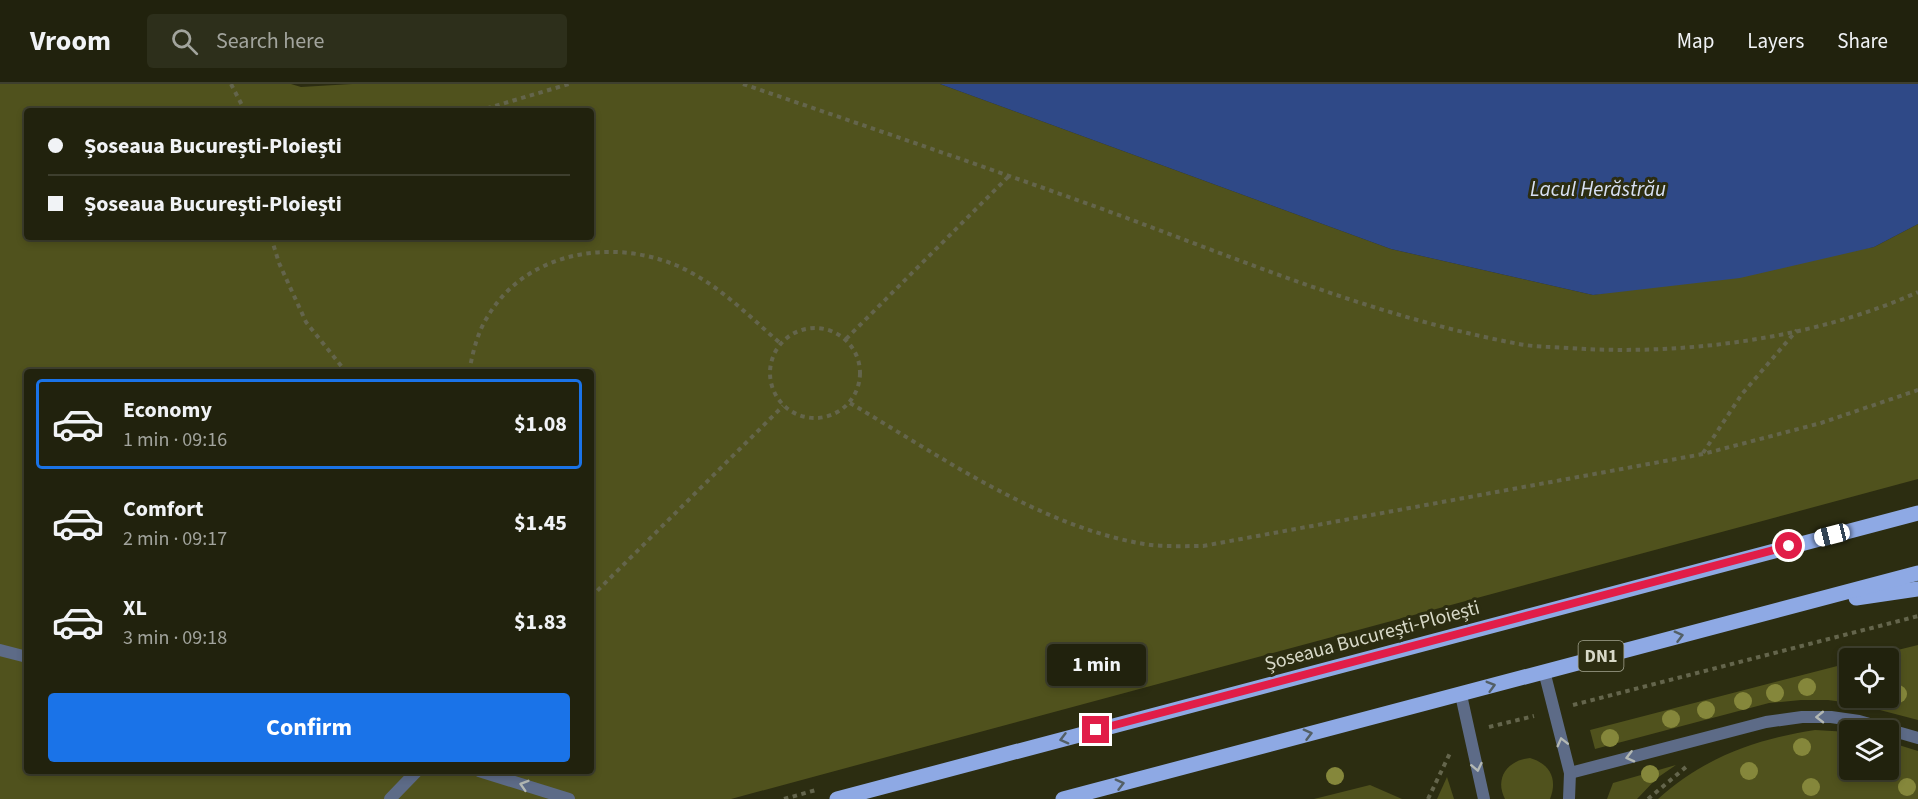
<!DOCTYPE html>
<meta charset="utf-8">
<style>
body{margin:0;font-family:"Source Sans 3",sans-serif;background:#2d2f1b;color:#f1f3f6;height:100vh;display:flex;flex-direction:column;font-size:22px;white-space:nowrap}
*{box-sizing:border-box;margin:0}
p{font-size:20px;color:#a2a49d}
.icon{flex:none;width:33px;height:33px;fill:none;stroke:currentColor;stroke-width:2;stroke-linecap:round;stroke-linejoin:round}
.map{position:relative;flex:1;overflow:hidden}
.details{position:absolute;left:24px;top:285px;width:570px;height:405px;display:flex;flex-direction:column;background:#21220d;border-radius:6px;box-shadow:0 3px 9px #0003,0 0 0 2px #3e3f2e}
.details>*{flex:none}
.guide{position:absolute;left:24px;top:24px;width:570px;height:132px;border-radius:6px;box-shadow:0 3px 9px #0003,0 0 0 2px #3e3f2e;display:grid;align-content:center;height:132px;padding:0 24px;background:#21220d}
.tools{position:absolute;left:1839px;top:564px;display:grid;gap:12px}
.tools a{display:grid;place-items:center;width:60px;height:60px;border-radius:6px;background:#21220d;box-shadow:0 3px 9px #0003,0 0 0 2px #3e3f2e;font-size:30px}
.end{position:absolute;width:27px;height:27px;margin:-14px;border:8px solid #e11d48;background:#fff;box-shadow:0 0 0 3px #fff}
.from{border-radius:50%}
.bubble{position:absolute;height:42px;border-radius:6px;background:#21220d;box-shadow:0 3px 9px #0003,0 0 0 2px #3e3f2e;font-size:20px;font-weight:700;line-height:42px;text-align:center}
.car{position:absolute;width:18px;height:36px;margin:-18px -9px;border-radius:8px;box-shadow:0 0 4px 2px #0007;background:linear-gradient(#fff 24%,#345 0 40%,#fff 0 76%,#345 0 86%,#fff 0)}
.guide b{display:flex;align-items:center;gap:21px;height:57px;font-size:22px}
.guide b+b{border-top:2px solid #3e3f2e}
.guide i{width:15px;height:15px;background:#f1f3f6}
ul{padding:10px 0 0;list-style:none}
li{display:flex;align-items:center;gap:18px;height:90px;margin:0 12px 9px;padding:0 12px;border:3px solid transparent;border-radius:6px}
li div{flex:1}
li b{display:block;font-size:22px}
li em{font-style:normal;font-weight:700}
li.current{border-color:#1a73e8}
li>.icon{width:54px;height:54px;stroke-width:1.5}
.button{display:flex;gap:12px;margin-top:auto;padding:12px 24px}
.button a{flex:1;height:69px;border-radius:6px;background:#1a73e8;color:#fff;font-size:24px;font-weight:700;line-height:69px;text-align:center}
header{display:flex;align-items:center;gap:36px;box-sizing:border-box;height:84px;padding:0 30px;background:#21220d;border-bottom:2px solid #3e3f2e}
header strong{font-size:28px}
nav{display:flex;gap:33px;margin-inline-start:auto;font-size:21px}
.search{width:420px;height:54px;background:#2d2f1b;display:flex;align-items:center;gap:15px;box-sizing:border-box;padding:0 21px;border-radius:6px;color:#a2a49d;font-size:22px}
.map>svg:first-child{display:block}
.green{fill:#50521d;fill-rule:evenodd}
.water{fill:#2f4987}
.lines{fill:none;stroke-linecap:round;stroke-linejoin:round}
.path{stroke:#64654c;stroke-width:4;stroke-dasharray:4.5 4.5;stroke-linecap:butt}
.lane{stroke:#5d6b87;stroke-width:12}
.street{stroke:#5d6b87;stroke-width:12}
.primary{stroke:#8ea9e4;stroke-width:15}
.tree{fill:#85873b}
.oneway{stroke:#535f65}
.oneway2{stroke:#b3b8b4}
.route{stroke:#e11d48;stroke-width:8}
.labels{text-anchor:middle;stroke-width:6;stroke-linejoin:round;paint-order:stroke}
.shield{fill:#2c2d11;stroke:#a4a591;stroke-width:1.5}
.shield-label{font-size:18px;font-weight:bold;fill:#d8d9c8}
.street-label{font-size:20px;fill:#d8d9c8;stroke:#2c2d11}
.water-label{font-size:21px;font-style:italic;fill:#d8e1f4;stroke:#2c2d11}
</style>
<header>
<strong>Vroom</strong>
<div class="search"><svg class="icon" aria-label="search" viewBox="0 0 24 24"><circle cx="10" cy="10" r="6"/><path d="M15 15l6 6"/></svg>Search here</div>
<nav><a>Map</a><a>Layers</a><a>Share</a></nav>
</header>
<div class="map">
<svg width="1918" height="715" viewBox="0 0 1918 715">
<rect width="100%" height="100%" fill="#2c2d11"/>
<g class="green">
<path d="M0,0H291L301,3L352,0H940L1391,165L1593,211L1874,163L1918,140V395L731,715H0ZM27,27H591V153H27ZM27,288H591V687H27Z"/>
<path d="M1918,561V636L1857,620L1828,616H1801L1769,619L1595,665L1590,646L1849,579L1850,614H1888V574H1865Z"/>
<path d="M1815,646L1849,648L1850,686H1888L1889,658L1918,667V715H1658C1703,674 1756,655 1815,646Z"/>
<path d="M1530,674C1550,680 1558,695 1550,715H1505C1494,694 1508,676 1530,674Z"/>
<path d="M1676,681L1657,694L1637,715H1607L1613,699Z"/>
<path d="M1447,693L1454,715H1437Z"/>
<path d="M1370,701L1402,715H1314Z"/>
</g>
<path class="water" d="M940,0H1918V140L1874,163L1740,194L1593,211L1391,165Z"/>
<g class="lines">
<g class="path">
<path d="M231,0L245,27"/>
<path d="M743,0C868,43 992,85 1116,130C1248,179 1380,234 1519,260C1535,263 1552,263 1569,264C1682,272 1814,255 1918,208"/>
<path d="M478,27L569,0"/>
<path d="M271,153L279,179L306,238L346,288"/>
<circle cx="815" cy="289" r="45"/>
<path d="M846,255L1010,91"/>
<path d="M469,288C473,268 477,249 488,232C529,163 624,152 690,188C724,206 751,234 780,259"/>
<path d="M850,319C940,372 1039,442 1144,460C1163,463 1184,462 1203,462L1703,370L1821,339L1918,306"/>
<path d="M1703,369L1742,310L1797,246"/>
<path d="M591,513L783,322"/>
<path d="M1573,621L1918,532"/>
<path d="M1489,643L1534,632"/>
<path d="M784,715L816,706"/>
<path d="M1428,715L1451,667"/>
<path d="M1648,715L1686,683"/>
</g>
<g class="lane">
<path d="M0,566L27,573"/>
<path d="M479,687L569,715"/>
<path d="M1570,689L1766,638L1802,633H1831L1859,637L1918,654"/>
<path d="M390,715L417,687"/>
</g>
<g class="street">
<path d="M1544,587L1570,689L1569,715"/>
<path d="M1461,611L1484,715"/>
</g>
<g class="primary">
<path d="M1856,514L1918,505"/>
<path d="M837,715L1918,429"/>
<path d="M1063,715L1918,489"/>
</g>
</g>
<g class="tree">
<circle cx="1807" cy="603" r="9"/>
<circle cx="1775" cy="609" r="9"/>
<circle cx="1898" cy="610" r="9"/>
<circle cx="1743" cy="617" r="9"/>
<circle cx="1706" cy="626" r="9"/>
<circle cx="1671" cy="635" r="9"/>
<circle cx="1610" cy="654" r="9"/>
<circle cx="1802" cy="663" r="9"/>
<circle cx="1749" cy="687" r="9"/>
<circle cx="1650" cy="690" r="9"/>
<circle cx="1335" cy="692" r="9"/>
<circle cx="1811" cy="703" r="9"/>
<circle cx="1907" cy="703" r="9"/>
</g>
<defs><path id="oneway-chevron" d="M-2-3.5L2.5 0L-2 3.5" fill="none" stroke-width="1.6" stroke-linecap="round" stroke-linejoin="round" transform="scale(1.5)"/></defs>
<g class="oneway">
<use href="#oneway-chevron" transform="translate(1679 552) rotate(-15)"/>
<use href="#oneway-chevron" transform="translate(1491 602) rotate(-16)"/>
<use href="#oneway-chevron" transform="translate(1308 650) rotate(-15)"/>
<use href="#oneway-chevron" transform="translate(1064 655) rotate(165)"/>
<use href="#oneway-chevron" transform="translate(1120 700) rotate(-15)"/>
</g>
<g class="oneway2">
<use href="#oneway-chevron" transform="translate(1820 633) rotate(179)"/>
<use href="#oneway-chevron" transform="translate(1562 658) rotate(-104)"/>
<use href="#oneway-chevron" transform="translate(1630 673) rotate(166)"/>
<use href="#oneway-chevron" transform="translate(1477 683) rotate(78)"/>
<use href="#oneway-chevron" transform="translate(524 701) rotate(-163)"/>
</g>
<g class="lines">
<path class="route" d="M1096,646L1789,462"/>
</g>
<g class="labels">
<rect class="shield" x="1578.5" y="557" width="45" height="30" rx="4.5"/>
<g class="shield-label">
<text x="1601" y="578">DN1</text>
</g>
<g class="street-label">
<text transform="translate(1372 551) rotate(-15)" y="7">Șoseaua București-Ploiești</text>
</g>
<g class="water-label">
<text x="1598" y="112">Lacul Herăstrău</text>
</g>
</g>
</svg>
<div class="tools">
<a><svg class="icon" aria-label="locate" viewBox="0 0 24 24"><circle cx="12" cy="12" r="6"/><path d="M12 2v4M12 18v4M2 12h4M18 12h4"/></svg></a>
<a><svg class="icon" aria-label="layers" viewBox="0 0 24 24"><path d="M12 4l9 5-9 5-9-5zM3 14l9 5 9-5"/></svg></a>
</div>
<i class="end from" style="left:1789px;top:462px"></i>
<i class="end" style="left:1096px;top:646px"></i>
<div class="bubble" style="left:1047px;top:560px;width:99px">1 min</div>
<i class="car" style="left:1832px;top:451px;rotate:256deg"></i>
<div class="guide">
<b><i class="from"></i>Șoseaua București-Ploiești</b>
<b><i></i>Șoseaua București-Ploiești</b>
</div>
<section class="details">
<ul>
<li class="current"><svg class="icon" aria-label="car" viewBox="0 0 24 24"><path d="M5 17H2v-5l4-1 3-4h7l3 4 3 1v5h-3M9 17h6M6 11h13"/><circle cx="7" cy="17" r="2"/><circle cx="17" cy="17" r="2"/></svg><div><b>Economy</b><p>1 min · 09:16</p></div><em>$1.08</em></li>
<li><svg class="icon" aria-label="car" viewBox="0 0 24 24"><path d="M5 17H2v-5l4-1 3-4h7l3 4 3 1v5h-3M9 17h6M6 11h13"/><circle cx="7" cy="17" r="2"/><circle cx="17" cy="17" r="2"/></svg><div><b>Comfort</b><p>2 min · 09:17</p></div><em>$1.45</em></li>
<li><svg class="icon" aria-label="car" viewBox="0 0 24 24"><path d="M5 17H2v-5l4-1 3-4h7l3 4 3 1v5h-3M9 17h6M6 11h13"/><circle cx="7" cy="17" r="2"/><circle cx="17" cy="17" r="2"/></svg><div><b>XL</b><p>3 min · 09:18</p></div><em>$1.83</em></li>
</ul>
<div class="button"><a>Confirm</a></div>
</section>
</div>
